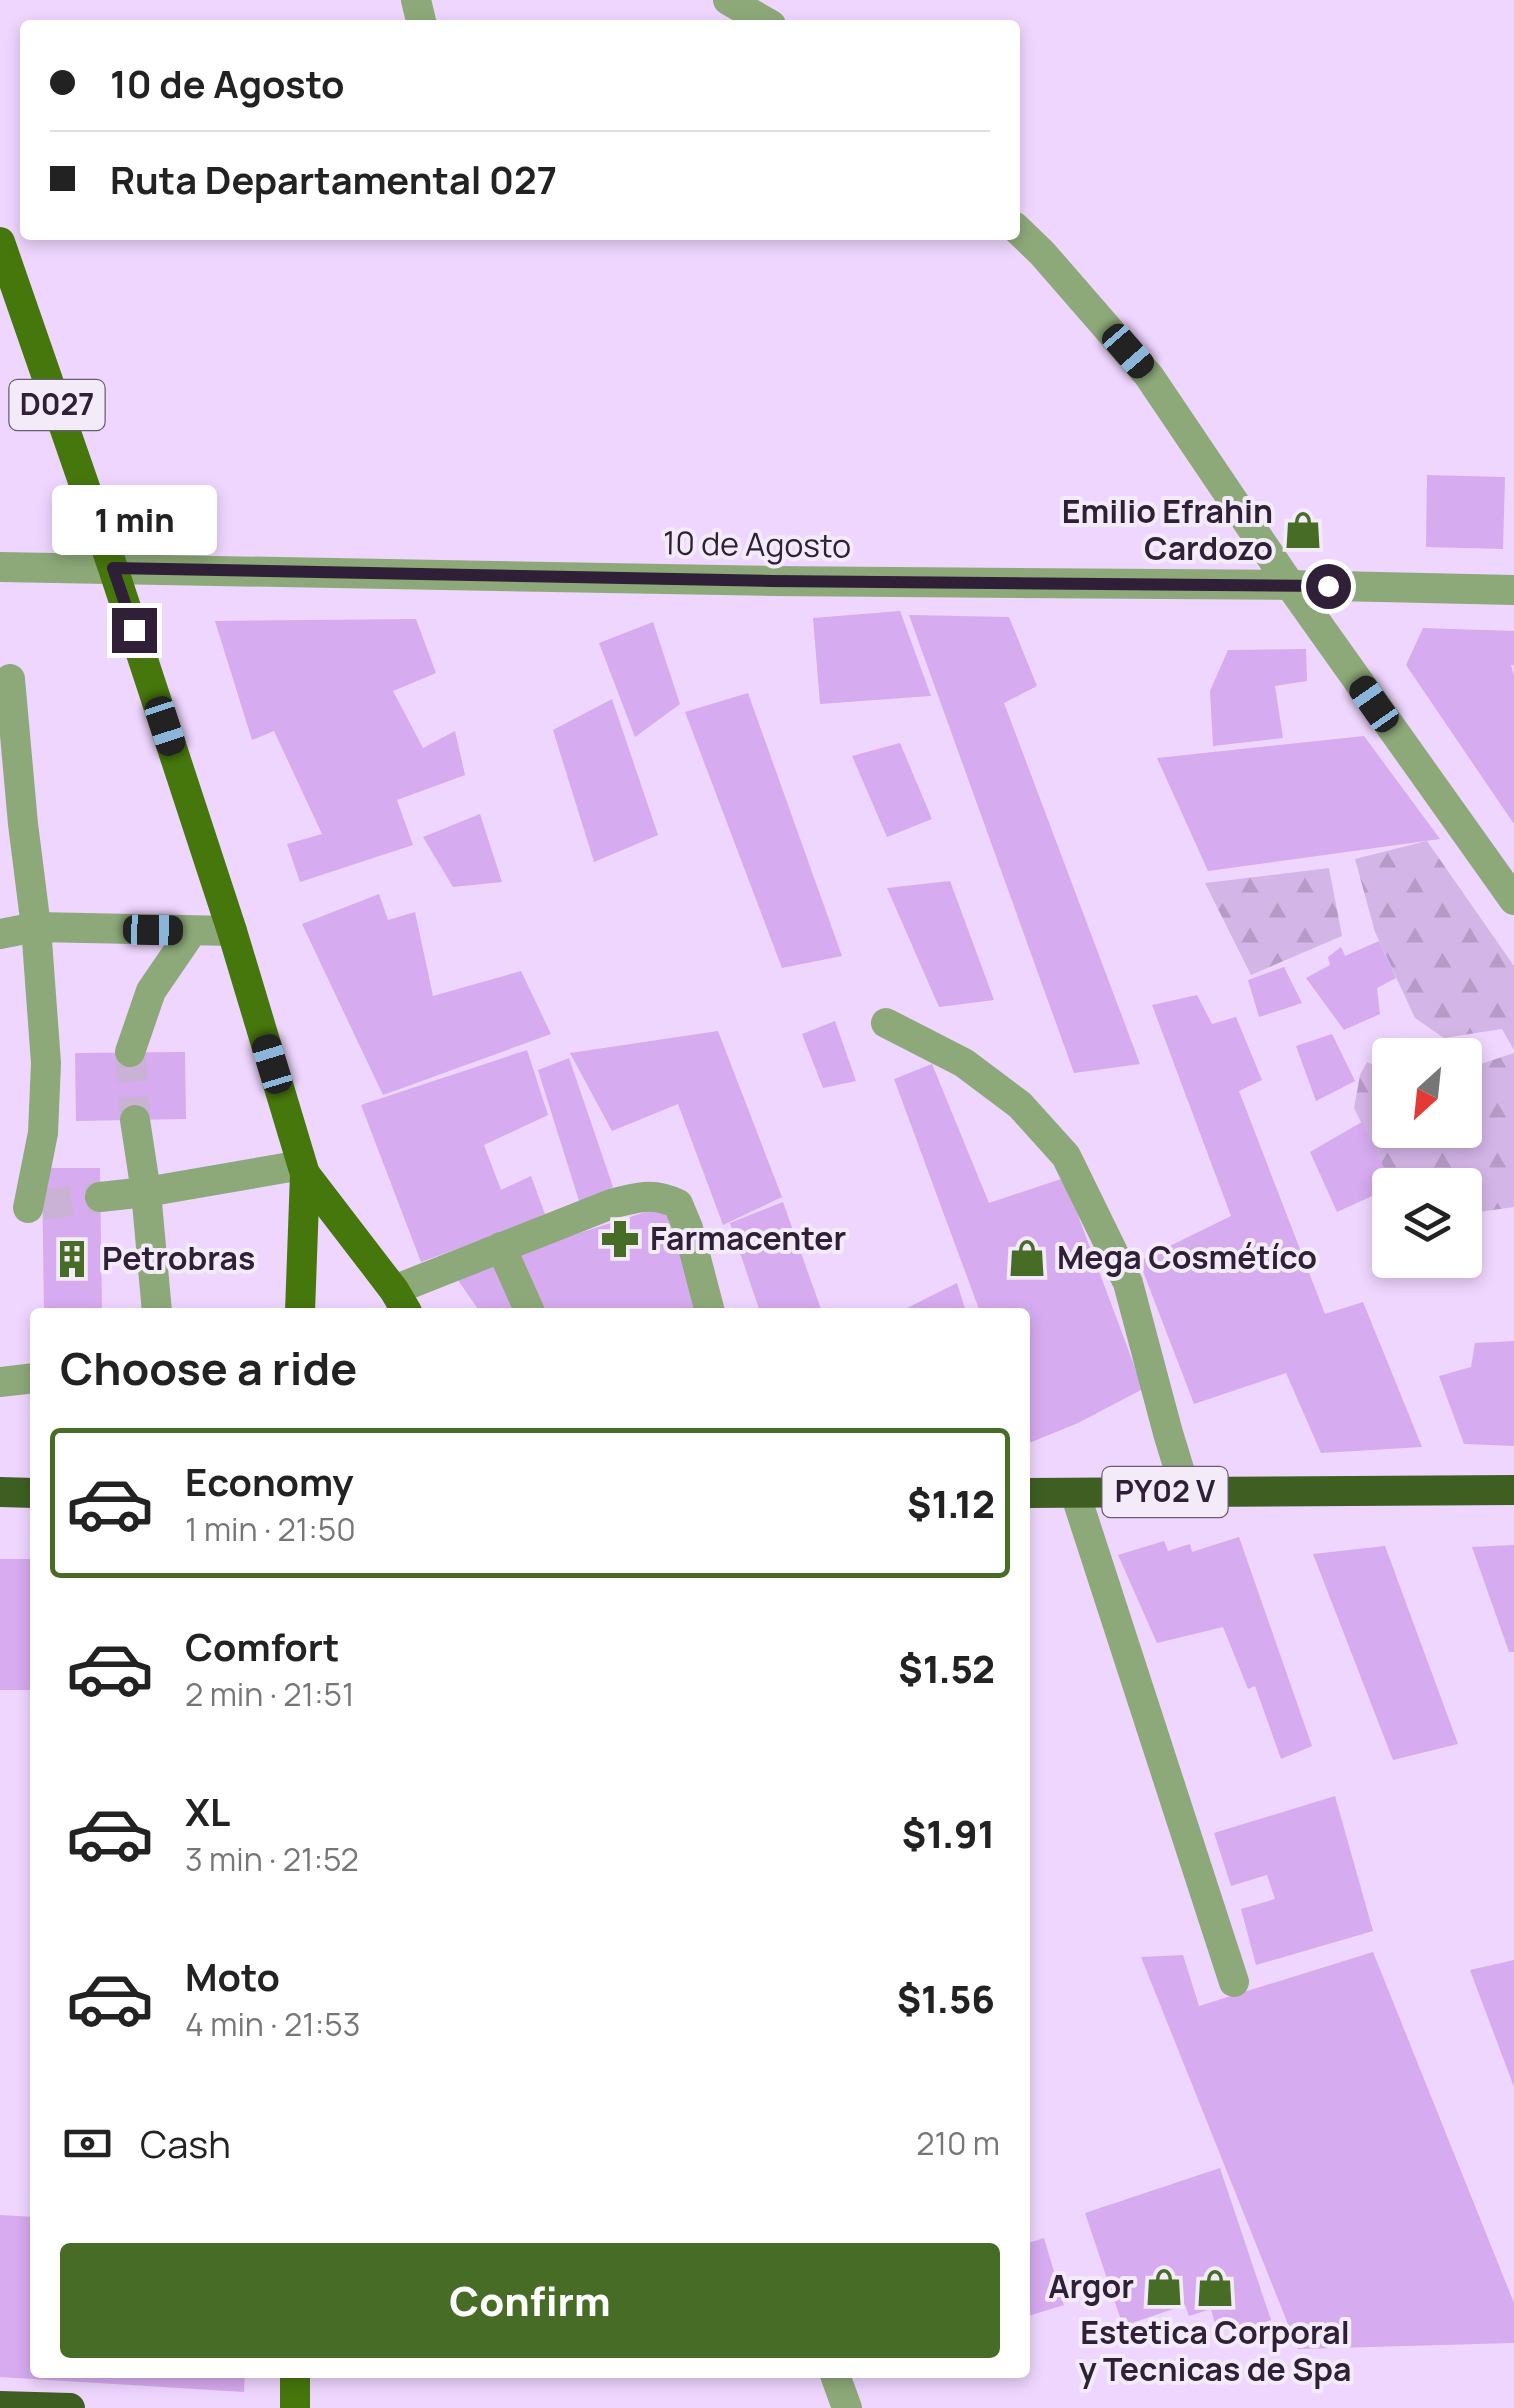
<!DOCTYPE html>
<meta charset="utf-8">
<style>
body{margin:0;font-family:Manrope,sans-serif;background:#f6f6f6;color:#222;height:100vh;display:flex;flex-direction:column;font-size:38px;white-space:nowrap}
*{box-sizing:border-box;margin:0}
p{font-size:32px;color:#767676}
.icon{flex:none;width:55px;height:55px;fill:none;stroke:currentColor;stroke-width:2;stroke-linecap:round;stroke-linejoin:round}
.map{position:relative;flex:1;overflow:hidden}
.panel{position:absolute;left:30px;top:1308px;width:1000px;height:1070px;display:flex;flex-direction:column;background:#fff;border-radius:10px;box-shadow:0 5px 15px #0003}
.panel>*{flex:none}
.hud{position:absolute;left:20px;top:20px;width:1000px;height:220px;border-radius:10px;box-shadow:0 5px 15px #0003;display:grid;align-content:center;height:220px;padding:0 30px;background:#fff}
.needle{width:65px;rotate:207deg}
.fabs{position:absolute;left:1372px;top:1038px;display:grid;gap:20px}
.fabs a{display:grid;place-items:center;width:110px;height:110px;border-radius:10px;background:#fff;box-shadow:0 5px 15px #0003;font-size:50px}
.end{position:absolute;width:45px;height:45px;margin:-22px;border:12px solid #2f2038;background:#fff;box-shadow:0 0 0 5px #fff}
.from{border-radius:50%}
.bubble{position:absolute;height:70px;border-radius:10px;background:#fff;box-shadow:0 5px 15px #0003;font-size:32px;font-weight:800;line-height:70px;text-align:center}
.car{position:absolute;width:30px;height:60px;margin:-30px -15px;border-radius:12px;box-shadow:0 0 8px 2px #0007;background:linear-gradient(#222 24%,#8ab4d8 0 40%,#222 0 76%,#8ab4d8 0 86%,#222 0)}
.hud b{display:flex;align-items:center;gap:35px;height:95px;font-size:38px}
.hud b+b{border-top:2px solid #e0e0e0}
.hud i{width:25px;height:25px;background:#222}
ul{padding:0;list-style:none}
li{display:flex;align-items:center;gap:30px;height:150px;margin:0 20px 15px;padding:0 10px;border:5px solid transparent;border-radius:10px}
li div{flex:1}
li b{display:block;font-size:38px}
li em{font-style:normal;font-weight:800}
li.on{border-color:#476c26}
li>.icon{width:90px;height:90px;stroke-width:1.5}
h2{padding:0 30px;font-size:45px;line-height:120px}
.pay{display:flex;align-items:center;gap:25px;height:110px;padding:0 30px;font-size:38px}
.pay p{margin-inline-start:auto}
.cta{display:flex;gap:20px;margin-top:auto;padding:20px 30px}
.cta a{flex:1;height:115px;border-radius:10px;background:#476c26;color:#fff;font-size:40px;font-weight:800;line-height:115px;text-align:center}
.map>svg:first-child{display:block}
.forest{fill:url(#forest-firs)}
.building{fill:#d6abef}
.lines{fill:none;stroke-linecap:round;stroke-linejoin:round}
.minor-tunnel{stroke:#c9b2d6;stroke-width:30;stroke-dasharray:30 15;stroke-linecap:butt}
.minor{stroke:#8da979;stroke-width:30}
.major{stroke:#46770c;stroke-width:30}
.highway{stroke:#3e5f21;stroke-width:30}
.route{stroke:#2f2038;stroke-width:12}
.labels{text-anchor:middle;stroke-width:8;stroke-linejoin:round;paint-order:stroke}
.shield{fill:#f3ebf8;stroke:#6a5d72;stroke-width:2.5}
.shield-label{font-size:30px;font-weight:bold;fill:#2f2038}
.poi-label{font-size:32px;font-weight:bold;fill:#2f2038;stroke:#f3ebf8;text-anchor:start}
.street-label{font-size:32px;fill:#2f2038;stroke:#f3ebf8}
</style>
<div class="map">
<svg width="1514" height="2408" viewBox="0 0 1514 2408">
<defs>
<pattern id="forest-firs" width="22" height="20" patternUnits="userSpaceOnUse" patternTransform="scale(2.5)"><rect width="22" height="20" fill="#d4b5e7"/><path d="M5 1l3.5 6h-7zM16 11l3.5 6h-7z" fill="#b69bc7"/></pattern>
</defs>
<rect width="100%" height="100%" fill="#efd6fe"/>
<g class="forest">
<path d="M1427,841L1514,966V1050L1502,1029L1444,1038L1415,1018L1375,932L1355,859Z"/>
<path d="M1329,868L1342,936L1251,975L1205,883Z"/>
<path d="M1514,1053V1207L1465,1214V1185H1392L1354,1108L1360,1075L1367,1062L1390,1073V1130H1465V1069Z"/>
</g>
<g class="building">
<path d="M1427,475L1505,477L1503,549L1426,547Z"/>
<path d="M900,611L931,696L820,704L813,618Z"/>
<path d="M909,615L1009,617L1037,686L1004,703L1140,1064L1074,1073Z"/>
<path d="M416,619L436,673L393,691L423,748L455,731L465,775L397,800L413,845L300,882L287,844L322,834L274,731L252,740L215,621Z"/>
<path d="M653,622L680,704L635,737L599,643Z"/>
<path d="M1423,628L1514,631V665H1511L1514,676V824L1406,665Z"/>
<path d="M1306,649L1307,681L1275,686L1283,738L1213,746L1210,691L1228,650Z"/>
<path d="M748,693L842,956L782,968L685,712Z"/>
<path d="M612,699L658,835L594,862L553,730Z"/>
<path d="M1364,736L1440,839L1208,871L1157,758Z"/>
<path d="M900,743L932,819L887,837L852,756Z"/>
<path d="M480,814L502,882L453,887L423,837Z"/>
<path d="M950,881L994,1000L939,1007L887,888Z"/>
<path d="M379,894L388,920L415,912L433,996L521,971L551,1034L383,1095L302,924Z"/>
<path d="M1379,941L1396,978L1377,988L1380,1014L1344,1030L1306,978L1330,965L1328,957L1341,947L1345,956Z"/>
<path d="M1284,967L1302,1003L1259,1017L1248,980Z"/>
<path d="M1197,995L1212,1024L1236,1017L1262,1080L1239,1091L1325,1314L1363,1302L1422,1447L1321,1453L1286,1373L1194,1404L1139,1261L1231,1216L1152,1005Z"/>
<path d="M835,1021L856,1081L823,1088L802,1034Z"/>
<path d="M718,1031L782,1197L723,1225L678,1104L612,1131L570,1053Z"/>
<path d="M1332,1034L1355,1081L1316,1101L1296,1046Z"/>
<path d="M527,1050L548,1115L484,1145L501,1190L531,1176L545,1214L511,1229L421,1262L361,1105Z"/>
<path d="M185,1052L186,1119L76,1121L75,1053Z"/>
<path d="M569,1058L613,1187L580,1204L538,1070Z"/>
<path d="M932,1064L989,1203L1064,1178L1143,1389L1078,1423L1029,1443L1025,1433V1312H980L894,1079Z"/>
<path d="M1362,1122L1392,1185L1390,1188L1337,1212L1310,1152Z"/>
<path d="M42,1168H100L102,1312H44Z"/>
<path d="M783,1202L822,1312H760L730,1223Z"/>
<path d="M668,1205L703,1312H480L453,1273Z"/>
<path d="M957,1283L966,1312H906L905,1309Z"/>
<path d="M1514,1341V1446L1464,1444L1439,1376L1471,1367L1475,1343Z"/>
<path d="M1239,1537L1312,1746L1281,1759L1255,1686L1248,1689L1223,1627L1157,1643L1118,1555L1164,1541L1168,1551L1190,1544L1192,1552Z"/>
<path d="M1514,1545V1652H1509L1472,1547Z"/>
<path d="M1385,1546L1458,1744L1393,1760L1313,1554Z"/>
<rect x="0" y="1559" width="35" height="131"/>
<path d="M1335,1796L1373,1931L1256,1965L1241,1909L1275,1899L1267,1875L1231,1886L1214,1833Z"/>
<path d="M1373,1952L1514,2303V2343L1298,2349L1141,1957L1183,1955L1199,2006Z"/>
<path d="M1514,1960V2087L1470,1970Z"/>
<path d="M1220,2168L1271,2320L1238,2331L1235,2322L1216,2328L1211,2309L1189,2316L1185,2305L1123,2326L1085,2213Z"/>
<path d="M0,2215L35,2217V2372H245L244,2392L0,2377Z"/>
<path d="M1044,2238L1064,2305L1025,2317V2244Z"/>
</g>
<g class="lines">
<g class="minor-tunnel">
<path d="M130,1052L135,1120"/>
<path d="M42,1205L100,1197"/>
</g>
<g class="minor">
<path d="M416,0L422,25"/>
<path d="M728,0L771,25"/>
<path d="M1015,227L1042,253L1149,376L1290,585L1514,900"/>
<path d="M0,567L772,581L1290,585L1514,590"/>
<path d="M10,679L23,824L36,927L46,1063L43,1133L28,1208"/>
<path d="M0,934L36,927L232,931"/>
<path d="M886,1023L964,1063L1020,1105L1066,1156L1128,1283L1168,1433L1186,1492"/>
<path d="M130,1052L151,991L192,931"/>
<path d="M135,1120L146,1192L157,1312"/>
<path d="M100,1197L146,1192L302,1165"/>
<path d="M501,1247L530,1312"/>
<path d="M394,1290L614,1203C640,1197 653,1192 678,1204L688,1228L710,1312"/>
<path d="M0,1382L35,1378"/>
<path d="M1075,1493L1234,1982"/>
<path d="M834,2372L847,2408"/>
</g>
<g class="major">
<path d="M0,242L113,568L232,931L305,1174L300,1312"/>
<path d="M305,1174L394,1290L407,1312"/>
<path d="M295,2372V2408"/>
</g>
<g class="highway">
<path d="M0,1492L35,1493"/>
<path d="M1025,1493L1514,1490"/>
<path d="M0,2406L70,2408"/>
</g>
</g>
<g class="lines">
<path class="route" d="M134,630L113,568L772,581L1328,586"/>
</g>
<defs>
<g id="shop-bare" transform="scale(3)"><path d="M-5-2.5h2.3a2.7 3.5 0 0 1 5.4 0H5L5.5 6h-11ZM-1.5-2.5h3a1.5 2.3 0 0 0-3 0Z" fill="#476c26" stroke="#f3ebf8" stroke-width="2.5" paint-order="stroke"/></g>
<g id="pharmacy-bare" transform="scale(3)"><path d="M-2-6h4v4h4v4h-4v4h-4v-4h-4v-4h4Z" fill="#476c26" stroke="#f3ebf8" stroke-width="2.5" paint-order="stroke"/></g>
<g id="building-bare" transform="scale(3)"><path d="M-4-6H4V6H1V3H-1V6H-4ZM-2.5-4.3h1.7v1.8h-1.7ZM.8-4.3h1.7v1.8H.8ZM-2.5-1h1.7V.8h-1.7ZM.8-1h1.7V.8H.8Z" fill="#476c26" stroke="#f3ebf8" stroke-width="2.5" paint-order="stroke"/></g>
</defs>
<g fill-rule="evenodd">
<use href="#shop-bare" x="1303" y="530"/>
<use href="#pharmacy-bare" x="620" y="1239"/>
<use href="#shop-bare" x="1027" y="1258"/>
<use href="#building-bare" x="72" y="1259"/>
<use href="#shop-bare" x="1164" y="2287"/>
<use href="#shop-bare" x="1215" y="2288"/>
</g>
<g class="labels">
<g class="shield">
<rect x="9.5" y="380" width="95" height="50" rx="8"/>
<rect x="1102.5" y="1467" width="125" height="50" rx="8"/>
</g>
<g class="shield-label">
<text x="57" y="415">D027</text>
<text x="1165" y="1502">PY02 V</text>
</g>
<g class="poi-label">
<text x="1273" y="523" text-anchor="end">Emilio Efrahin<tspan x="1273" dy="37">Cardozo</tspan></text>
<text x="650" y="1250">Farmacenter</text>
<text x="1057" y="1269">Mega Cosmétíco</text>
<text x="102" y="1270">Petrobras</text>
<text x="1134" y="2298" text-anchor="end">Argor</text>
<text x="1215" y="2344" text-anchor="middle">Estetica Corporal<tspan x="1215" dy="37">y Tecnicas de Spa</tspan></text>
</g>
<g class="street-label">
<text transform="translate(757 545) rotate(1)" y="11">10 de Agosto</text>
</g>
</g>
</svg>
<div class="fabs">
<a><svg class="needle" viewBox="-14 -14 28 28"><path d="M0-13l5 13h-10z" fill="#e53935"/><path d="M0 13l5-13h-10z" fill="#767676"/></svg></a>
<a><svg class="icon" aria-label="layers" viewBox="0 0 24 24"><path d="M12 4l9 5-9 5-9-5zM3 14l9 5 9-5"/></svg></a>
</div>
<i class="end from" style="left:1328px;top:586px"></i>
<i class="end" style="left:134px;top:630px"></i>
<div class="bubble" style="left:52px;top:485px;width:165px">1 min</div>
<i class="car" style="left:1128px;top:351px;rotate:139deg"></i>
<i class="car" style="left:1374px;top:704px;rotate:325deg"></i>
<i class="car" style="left:165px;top:726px;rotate:162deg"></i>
<i class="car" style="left:153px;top:930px;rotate:91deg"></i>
<i class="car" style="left:272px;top:1064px;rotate:343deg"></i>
<div class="hud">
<b><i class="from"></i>10 de Agosto</b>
<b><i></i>Ruta Departamental 027</b>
</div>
<section class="panel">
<h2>Choose a ride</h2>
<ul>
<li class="on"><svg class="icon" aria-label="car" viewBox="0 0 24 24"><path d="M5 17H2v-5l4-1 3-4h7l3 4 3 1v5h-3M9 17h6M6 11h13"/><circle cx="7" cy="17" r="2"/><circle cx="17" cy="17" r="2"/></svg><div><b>Economy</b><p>1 min · 21:50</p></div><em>$1.12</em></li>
<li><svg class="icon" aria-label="car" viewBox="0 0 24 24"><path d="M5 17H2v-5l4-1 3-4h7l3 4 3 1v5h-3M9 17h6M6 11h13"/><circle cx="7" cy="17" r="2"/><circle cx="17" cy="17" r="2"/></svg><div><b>Comfort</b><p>2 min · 21:51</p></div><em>$1.52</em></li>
<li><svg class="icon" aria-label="car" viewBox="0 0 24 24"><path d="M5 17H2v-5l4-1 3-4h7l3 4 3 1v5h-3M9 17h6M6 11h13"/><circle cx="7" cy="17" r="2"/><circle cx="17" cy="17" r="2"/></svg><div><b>XL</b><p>3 min · 21:52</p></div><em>$1.91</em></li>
<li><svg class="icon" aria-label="car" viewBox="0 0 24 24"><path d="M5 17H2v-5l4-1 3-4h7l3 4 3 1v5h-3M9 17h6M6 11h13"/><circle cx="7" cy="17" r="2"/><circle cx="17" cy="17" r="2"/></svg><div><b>Moto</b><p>4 min · 21:53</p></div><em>$1.56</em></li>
</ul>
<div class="pay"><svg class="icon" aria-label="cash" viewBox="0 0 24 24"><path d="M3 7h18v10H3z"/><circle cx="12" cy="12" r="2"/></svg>Cash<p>210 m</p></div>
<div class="cta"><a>Confirm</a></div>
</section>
</div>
